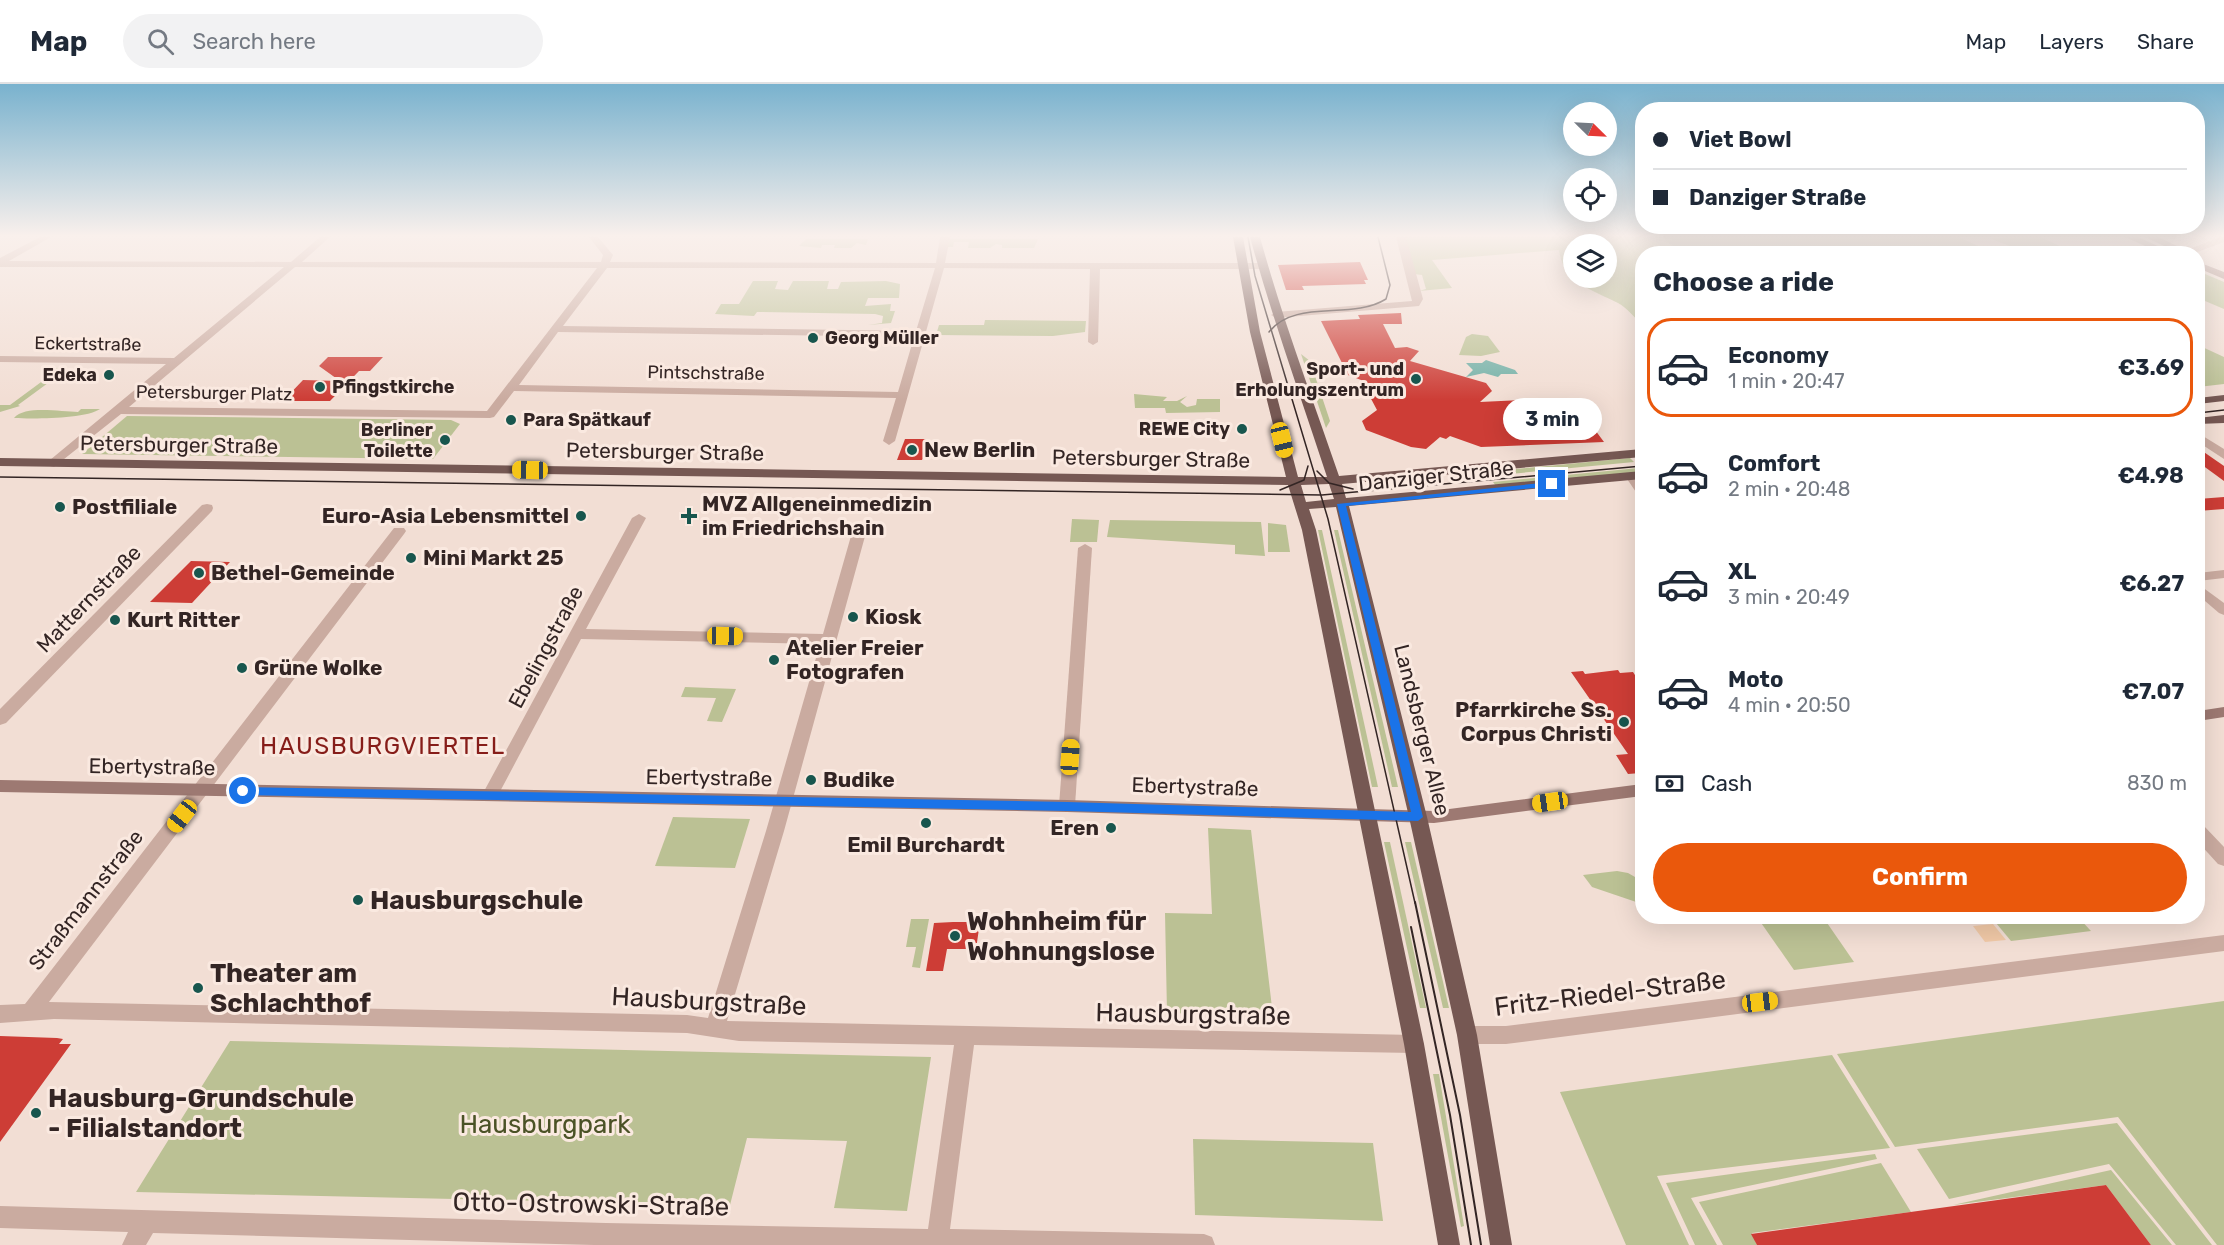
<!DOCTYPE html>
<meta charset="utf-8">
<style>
body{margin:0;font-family:Rubik,sans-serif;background:#f2f2f3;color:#1f2937;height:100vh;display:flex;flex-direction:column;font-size:22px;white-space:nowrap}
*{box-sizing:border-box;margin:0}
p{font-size:20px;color:#747a83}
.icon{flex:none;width:33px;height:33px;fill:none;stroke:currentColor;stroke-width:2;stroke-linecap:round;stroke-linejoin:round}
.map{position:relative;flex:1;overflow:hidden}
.side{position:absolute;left:1635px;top:162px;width:570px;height:678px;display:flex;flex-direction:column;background:#fff;border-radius:24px;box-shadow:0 6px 24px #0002}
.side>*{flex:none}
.banner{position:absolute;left:1635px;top:18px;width:570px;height:132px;border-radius:24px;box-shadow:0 6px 24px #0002;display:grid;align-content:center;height:132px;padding:0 18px;background:#fff}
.needle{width:39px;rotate:114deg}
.tools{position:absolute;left:1563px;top:18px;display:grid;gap:12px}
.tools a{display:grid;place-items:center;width:54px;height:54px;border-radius:50%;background:#fff;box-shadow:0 6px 24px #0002;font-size:30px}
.end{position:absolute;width:27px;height:27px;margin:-14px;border:8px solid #1a73e8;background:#fff;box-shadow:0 0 0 3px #fff}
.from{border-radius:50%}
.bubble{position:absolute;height:42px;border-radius:21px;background:#fff;box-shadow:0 6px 24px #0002;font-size:20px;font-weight:700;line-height:42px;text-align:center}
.car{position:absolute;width:18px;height:36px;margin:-18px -9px;border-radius:8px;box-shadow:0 0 4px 2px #0007;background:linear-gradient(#f5c518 24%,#345 0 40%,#f5c518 0 76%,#345 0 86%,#f5c518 0)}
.banner b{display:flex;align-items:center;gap:21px;height:57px;font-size:22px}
.banner b+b{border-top:2px solid #e0e1e3}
.banner i{width:15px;height:15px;background:#1f2937}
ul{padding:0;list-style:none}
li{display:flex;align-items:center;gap:18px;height:99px;margin:0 12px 9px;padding:0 6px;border:3px solid transparent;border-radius:24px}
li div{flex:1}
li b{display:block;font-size:22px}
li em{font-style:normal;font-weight:700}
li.current{border-color:#ea580c}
li>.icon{width:54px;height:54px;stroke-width:1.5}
h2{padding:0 18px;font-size:27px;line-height:72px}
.pay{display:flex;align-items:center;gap:15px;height:66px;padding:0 18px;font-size:22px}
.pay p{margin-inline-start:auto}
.action{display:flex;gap:12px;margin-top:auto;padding:12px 18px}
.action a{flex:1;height:69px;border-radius:36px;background:#ea580c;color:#fff;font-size:24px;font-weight:700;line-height:69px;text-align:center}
header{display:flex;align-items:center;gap:36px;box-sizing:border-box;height:84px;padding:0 30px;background:#fff;border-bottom:2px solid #e0e1e3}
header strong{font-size:28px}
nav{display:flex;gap:33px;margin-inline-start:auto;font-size:21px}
.search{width:420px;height:54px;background:#f2f2f3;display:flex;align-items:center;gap:15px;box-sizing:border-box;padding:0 21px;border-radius:33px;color:#747a83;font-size:22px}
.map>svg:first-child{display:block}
.green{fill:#bbc194;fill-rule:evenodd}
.sand{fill:#f1c9a7}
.water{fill:#72b0a6}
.building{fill:#cd3d36}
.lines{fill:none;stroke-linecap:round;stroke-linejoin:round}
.street{fill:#caaba0;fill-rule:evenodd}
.secondary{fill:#9d7972;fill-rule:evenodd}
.primary{fill:#765853;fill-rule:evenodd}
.tram-far1{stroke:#332524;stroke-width:1.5}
.tram{stroke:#332524;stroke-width:2}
.route{fill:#1a73e8}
.poi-dot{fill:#18564e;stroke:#fae9e0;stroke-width:2}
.labels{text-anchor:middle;stroke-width:6;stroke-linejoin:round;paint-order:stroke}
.far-poi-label{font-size:18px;font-weight:bold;fill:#332524;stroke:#fae9e0;text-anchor:end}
.far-street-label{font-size:18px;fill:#332524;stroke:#fae9e0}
.street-label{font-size:21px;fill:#332524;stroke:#fae9e0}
.poi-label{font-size:21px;font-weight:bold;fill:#332524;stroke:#fae9e0;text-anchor:start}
.quarter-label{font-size:24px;letter-spacing:1.5px;fill:#861d19;stroke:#fae9e0}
.near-poi-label{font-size:26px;font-weight:bold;fill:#332524;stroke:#fae9e0;text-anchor:start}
.near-street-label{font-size:26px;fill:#332524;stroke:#fae9e0}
.near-park-label{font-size:26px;fill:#4b5226;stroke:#fae9e0}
</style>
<header>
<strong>Map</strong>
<div class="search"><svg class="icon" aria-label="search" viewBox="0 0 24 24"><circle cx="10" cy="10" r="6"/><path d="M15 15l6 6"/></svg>Search here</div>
<nav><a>Map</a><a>Layers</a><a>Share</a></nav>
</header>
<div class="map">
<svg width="2224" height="1161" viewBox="0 0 2224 1161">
<rect width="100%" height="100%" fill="#f2ded4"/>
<g class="green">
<path d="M1404,153H1958L1994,169L1642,170V241C1635,234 1627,224 1618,219C1593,206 1563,199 1559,166L1432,176L1452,204L1419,207L1426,205L1422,191L1414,190ZM1574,160H1606V194H1574Z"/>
<path d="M2040,153L2071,167C2038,174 2020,167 1990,154Z"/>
<path d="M806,155H868L866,161L857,159L851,164H834L835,161H822L821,164L799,162Z"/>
<path d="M949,155H1038L1034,164H1002V161L996,160L990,164H968L969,158H954L953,163H946Z"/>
<path d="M2198,187L2224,198V225L2198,214Z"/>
<path d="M753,197H778L775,205L788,206L793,197H829L827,205H838L841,198L886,197L900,200L899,214H868L865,222L891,220L890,227H895L891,239L868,241L882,239L883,232L875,230L757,228L754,232L715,230L721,220H739Z"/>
<path d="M985,236L1086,237L1085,248L1053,252L936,251L939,241H984Z"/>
<path d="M1472,250L1488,252L1500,268L1481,272L1459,271L1466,253Z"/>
<path d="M2198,261L2224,273V300L2198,303Z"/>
<path d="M1301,270L1310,277L1330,337L1326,344Z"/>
<path d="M56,284L68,285V288H63L18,321L20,322L0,328V321H10L52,290H48Z"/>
<path d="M1134,310L1167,313L1163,317H1177L1187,312L1180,318L1187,323L1196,321L1197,315H1220V328L1166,329L1165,324H1135Z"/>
<path d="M81,325H100C86,335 33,335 14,334C25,321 61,328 78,328Z"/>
<path d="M127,332L451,336L460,340L433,375L82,370Z"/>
<path d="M1630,374L1634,378L1489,392L1485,388Z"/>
<path d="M1639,384L1642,388L1496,402L1493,398Z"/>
<path d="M1072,435L1099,436L1097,458H1070Z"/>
<path d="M1110,436L1261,438L1265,472L1235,470V461L1107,453Z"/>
<path d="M1268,439L1286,441L1290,468H1268Z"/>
<path d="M1318,446H1322L1378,703H1372Z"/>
<path d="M1334,446H1338L1398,703H1392Z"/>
<path d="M685,603L736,605L722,638L707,637L716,614L681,613Z"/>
<path d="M673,733L750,735L735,784L655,782Z"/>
<path d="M1208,744L1251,746L1273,932L1167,929L1165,829L1212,830Z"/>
<path d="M1384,758H1390L1426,924H1420Z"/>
<path d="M1405,758H1411L1449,924H1443Z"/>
<path d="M1617,787L1628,789L1642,797V820L1592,803L1583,791Z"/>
<path d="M1757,833H1823L1854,878L1794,886Z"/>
<path d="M1991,833H2078L2091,847L2011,857Z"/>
<path d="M911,835H929L920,884L912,883L916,863H906Z"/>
<path d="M2224,917V1161H2217L2118,1033L1895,1063L1837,970Z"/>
<path d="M230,957L931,973L907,1127L834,1124L847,1057L747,1054L730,1121L136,1108Z"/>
<path d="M1832,971L1890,1064L1657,1092L1689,1161H1626L1560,1008Z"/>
<path d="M1433,990H1439L1464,1142L1461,1143Z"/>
<path d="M2117,1039L2212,1161H2176L2109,1080L1949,1115L1917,1065Z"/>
<path d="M1193,1055L1373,1059L1383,1137L1195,1131Z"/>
<path d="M1875,1070L1877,1075L1691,1114L1717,1161H1695L1666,1099Z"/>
<path d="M1881,1079L1911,1128L1752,1149L1757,1161H1723L1699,1118Z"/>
<path d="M2111,1086L2172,1161H2151L2106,1101L1953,1121Z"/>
</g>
<path class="sand" d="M1993,840L2006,856L1985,858L1973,842Z"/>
<path class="water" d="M1486,276L1515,286L1518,290H1501L1498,293L1484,289L1466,293L1473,286L1466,279H1482Z"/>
<g class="building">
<path d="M1360,178L1368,196H1364L1366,200L1302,202L1304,206H1286L1278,181Z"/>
<path d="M1401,229L1402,240H1383L1395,264L1407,263L1419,267L1410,277L1486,299L1492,307L1480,318L1522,316L1529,320L1544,319L1549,315H1572L1604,358L1481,363L1450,352L1446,355L1440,353L1426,365L1411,363L1366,346L1362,337L1377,326L1361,296L1348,291L1321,237L1360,235L1358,231Z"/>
<path d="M328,273H383L370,287H359L330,317H283L303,296L340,297L319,282Z"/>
<path d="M905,355H928L922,376H897Z"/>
<path d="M2198,364L2224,382V397L2198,378Z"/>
<path d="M2224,413V425L2198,427V415Z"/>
<path d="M191,477L230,478L192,519L150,518Z"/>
<path d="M1618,586L1620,589L1633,588L1642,602V691L1641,689L1628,690L1616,671L1628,670L1571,588L1583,587L1585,590Z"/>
<path d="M953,838H980L976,865H947L943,887H926L934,839Z"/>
<path d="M0,952L57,954L63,955L59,960H71L0,1058Z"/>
<path d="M2106,1101L2151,1161H1757L1751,1150Z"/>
</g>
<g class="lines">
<g class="street">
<path d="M40,153H51L9,177L291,178L320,153H330L302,178H601L603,171L589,153H598L613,171L610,178L936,179L940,153H950L945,179H1263L1268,182L1263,185H1100L1098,258L1093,261L1088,258L1090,185L944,184L895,357L889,361L883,357L896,314L514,307L494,333L490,334L121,330L54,383L50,382V376L166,280L0,278V272L174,274L284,183H0V174ZM295,183L597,184L487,327L129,323ZM607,184H935L916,247L563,242ZM558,248L914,253L898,308L519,301Z"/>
<path d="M1396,153H1406L1423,215L1419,222L1276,234L1271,231L1276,228L1412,217Z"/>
<path d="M2220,153H2224V158L2192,170L2182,168Z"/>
<path d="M2198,349L2224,365V375L2198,358Z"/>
<path d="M1631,388L1635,389L1642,400V412L1638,411L1625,392Z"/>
<path d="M207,420L212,421L213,424L212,427L6,639L0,641V625L202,421Z"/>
<path d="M639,430L646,434L586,545L823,550L853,445L860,441L867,445L784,747L727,937L1414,951L1421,954L1424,960L1421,966L1414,969L974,961L950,1145L1204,1150L1212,1153L1215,1161H594L153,1149L146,1161H122L128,1148L0,1144V1122L606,1139L928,1145L954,961L739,957L687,949L54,935L0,939V921L25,920L394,444H404L406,447L404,450L49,918L687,931L708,934L766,747L820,560L581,555L496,715H484L482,711L632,434Z"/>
<path d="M1085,460L1092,464L1075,722L1073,727H1061L1059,722L1078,464Z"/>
<path d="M2224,486V494L2198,497V489Z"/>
<path d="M2198,500L2224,519V531L2219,529L2198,511Z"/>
<path d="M2198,740L2204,742L2224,763V782L2218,780L2198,758Z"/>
<path d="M2224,851V867L1506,960H1467L1460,957L1457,951L1460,945L1467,942H1506Z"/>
</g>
<g class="secondary">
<path d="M2125,153H2138L2162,164L2154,166Z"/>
<path d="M2145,153H2158L2194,170H2181Z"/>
<path d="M2198,178L2224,188V195L2198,184Z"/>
<path d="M2224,623V633L2198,637V627Z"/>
<path d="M0,696L1067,716L1434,727L1642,700V712L1434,739L1067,728L0,708Z"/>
</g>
<g class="primary">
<path d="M1233,153H1243L1260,248L1298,393H1327C1301,313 1272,234 1250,153H1260C1282,234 1312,313 1339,392L1642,365V373L1342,400L1346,414L1642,387V395L1349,422L1427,733L1477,951L1512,1161H1490L1457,951L1409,733L1336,423L1309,425L1316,446L1424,960L1460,1161H1438L1404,960L1302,446L1288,401L0,382V374L1286,393L1250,248ZM1329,400L1334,415L1306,418L1301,401Z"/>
<path d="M2224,311V317L2198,320V314Z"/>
<path d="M2224,331V339L2198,340V334Z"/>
</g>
<g class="tram-far1">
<path d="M1248,153L1255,192L1328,435L1415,819"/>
<path d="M1269,248C1296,214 1351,237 1386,215L1390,201L1378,153"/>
<path d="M2198,329L2224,326"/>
<path d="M1317,387L1329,399L1353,405"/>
<path d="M0,393L1322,411L1642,382"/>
<path d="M1280,406L1304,396L1308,382"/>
</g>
<g class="tram">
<path d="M1415,818L1460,1031L1481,1161"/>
<path d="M1411,843L1450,1031L1471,1161"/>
</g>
</g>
<linearGradient id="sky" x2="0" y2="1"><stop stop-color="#79b2ce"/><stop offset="0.48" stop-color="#f9f0ec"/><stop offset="1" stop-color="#f9f0ec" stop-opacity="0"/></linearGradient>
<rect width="2224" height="316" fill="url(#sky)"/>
<path class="route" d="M1552,398L1555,402L1346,422L1423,733L1418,737L1067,727L243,711L238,707L243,703L1067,718L1411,728L1337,420Z"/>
<g class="poi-dot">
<circle cx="813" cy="254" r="6"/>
<circle cx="109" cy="291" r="6"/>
<circle cx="1416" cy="295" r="6"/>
<circle cx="320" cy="303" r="6"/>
<circle cx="511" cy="336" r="6"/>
<circle cx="1242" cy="345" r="6"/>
<circle cx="445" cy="356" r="6"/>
<circle cx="912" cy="366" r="6"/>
<circle cx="60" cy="423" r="6"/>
<circle cx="581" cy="432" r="6"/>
<path d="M686 423h6v6h6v6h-6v6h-6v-6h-6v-6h6z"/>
<circle cx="411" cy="474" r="6"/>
<circle cx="199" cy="489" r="6"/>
<circle cx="853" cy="533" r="6"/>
<circle cx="115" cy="536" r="6"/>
<circle cx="774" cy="576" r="6"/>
<circle cx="242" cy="584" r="6"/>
<circle cx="1624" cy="638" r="6"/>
<circle cx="811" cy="696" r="6"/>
<circle cx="926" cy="739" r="6"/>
<circle cx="1111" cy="744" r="6"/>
<circle cx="358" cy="816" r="6"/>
<circle cx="955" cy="852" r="6"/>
<circle cx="198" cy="904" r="6"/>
<circle cx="36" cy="1029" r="6"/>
</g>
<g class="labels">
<g class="far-poi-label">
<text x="825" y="260" text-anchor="start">Georg Müller</text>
<text x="1404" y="291">Sport- und<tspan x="1404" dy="21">Erholungszentrum</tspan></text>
<text x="97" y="297">Edeka</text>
<text x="332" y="309" text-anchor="start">Pfingstkirche</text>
<text x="523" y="342" text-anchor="start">Para Spätkauf</text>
<text x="1230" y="351">REWE City</text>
<text x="433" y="352">Berliner<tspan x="433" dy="21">Toilette</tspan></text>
</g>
<g class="far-street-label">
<text transform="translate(88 260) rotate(1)" y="6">Eckertstraße</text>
<text transform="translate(706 289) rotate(1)" y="6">Pintschstraße</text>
<text transform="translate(214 309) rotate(1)" y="6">Petersburger Platz</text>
</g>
<g class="street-label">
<text transform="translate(179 361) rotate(1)" y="7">Petersburger Straße</text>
<text transform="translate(665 368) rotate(1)" y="7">Petersburger Straße</text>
<text transform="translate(1151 375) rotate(1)" y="7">Petersburger Straße</text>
<text transform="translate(1436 392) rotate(-6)" y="7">Danziger Straße</text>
<text transform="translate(89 515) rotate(-46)" y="7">Matternstraße</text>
<text transform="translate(546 563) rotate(-62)" y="7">Ebelingstraße</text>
<text transform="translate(1422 646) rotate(76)" y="7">Landsberger Allee</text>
<text transform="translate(152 683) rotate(1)" y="7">Ebertystraße</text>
<text transform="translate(709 694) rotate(1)" y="7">Ebertystraße</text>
<text transform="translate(1195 703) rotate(2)" y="7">Ebertystraße</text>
<text transform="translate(86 816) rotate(-52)" y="7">Straßmannstraße</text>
</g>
<g class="poi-label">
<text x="924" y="373">New Berlin</text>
<text x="702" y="427">MVZ Allgeneinmedizin<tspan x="702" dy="24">im Friedrichshain</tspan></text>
<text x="72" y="430">Postfiliale</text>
<text x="569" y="439" text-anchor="end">Euro-Asia Lebensmittel</text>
<text x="423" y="481">Mini Markt 25</text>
<text x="211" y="496">Bethel-Gemeinde</text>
<text x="865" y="540">Kiosk</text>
<text x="127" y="543">Kurt Ritter</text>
<text x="786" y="571">Atelier Freier<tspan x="786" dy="24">Fotografen</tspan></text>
<text x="254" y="591">Grüne Wolke</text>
<text x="1612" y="633" text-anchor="end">Pfarrkirche Ss.<tspan x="1612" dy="24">Corpus Christi</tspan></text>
<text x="823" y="703">Budike</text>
<text x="1099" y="751" text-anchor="end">Eren</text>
<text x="926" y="768" text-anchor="middle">Emil Burchardt</text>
</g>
<g class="quarter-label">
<text x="383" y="670">HAUSBURGVIERTEL</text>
</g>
<g class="near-poi-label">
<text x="370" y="825">Hausburgschule</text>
<text x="967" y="846">Wohnheim für<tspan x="967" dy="30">Wohnungslose</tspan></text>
<text x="210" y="898">Theater am<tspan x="210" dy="30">Schlachthof</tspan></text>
<text x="48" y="1023">Hausburg-Grundschule<tspan x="48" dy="30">- Filialstandort</tspan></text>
</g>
<g class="near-street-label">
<text transform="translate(1610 909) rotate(-7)" y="9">Fritz-Riedel-Straße</text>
<text transform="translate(709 917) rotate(3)" y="9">Hausburgstraße</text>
<text transform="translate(1193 930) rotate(1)" y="9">Hausburgstraße</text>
<text transform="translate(591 1120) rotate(1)" y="9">Otto-Ostrowski-Straße</text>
</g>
<g class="near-park-label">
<text x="545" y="1049">Hausburgpark</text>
</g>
</g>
</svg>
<div class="tools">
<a><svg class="needle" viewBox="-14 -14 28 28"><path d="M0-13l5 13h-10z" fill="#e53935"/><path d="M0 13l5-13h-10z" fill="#747a83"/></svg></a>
<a><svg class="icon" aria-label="locate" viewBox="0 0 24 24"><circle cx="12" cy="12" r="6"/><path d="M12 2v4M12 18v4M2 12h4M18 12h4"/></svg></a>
<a><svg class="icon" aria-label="layers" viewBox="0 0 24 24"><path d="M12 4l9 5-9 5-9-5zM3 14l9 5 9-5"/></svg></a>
</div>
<i class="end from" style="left:243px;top:707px"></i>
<i class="end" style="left:1552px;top:400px"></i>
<div class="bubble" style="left:1503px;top:314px;width:99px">3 min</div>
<i class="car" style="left:1282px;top:356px;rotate:166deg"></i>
<i class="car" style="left:530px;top:386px;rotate:271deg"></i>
<i class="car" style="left:725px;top:552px;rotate:91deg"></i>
<i class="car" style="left:1070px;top:673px;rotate:4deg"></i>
<i class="car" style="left:1550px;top:718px;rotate:262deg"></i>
<i class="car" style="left:182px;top:732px;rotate:218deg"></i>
<i class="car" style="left:1760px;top:918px;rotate:83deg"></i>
<div class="banner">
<b><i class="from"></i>Viet Bowl</b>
<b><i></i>Danziger Straße</b>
</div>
<section class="side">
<h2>Choose a ride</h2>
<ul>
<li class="current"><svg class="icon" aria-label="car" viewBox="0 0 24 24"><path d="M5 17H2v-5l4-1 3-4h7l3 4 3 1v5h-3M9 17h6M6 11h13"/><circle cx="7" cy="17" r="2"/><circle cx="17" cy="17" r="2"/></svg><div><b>Economy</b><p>1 min · 20:47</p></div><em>€3.69</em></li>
<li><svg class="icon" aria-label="car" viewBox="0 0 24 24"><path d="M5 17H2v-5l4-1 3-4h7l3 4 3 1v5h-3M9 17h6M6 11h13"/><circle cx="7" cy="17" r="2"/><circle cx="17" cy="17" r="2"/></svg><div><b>Comfort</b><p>2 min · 20:48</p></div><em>€4.98</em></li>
<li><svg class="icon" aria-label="car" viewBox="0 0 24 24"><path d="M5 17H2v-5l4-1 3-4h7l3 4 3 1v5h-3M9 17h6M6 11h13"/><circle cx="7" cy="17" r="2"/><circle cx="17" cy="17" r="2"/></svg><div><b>XL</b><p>3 min · 20:49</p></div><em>€6.27</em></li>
<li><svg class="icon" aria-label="car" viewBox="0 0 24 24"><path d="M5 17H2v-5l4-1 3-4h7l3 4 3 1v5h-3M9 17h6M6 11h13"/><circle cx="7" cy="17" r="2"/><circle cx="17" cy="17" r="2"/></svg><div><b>Moto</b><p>4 min · 20:50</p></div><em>€7.07</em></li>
</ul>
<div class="pay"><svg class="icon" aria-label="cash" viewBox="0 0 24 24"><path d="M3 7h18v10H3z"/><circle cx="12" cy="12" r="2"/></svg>Cash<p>830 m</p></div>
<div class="action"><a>Confirm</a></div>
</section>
</div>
